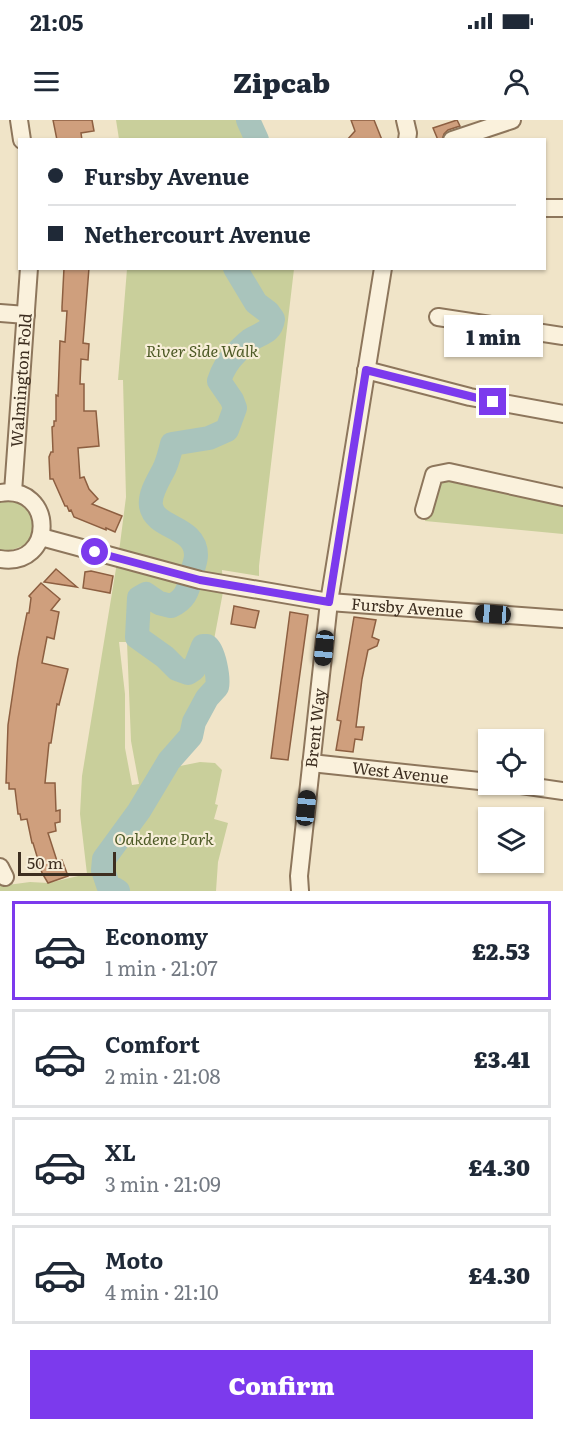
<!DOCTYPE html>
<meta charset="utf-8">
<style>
body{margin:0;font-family:Literata,serif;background:#f2f2f3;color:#1f2937;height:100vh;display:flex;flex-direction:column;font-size:22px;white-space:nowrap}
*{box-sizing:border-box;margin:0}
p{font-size:20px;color:#747a83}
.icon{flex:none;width:33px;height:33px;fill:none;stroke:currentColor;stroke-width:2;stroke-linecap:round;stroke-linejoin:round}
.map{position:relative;height:771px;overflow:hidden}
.sheet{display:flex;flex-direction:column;background:#fff;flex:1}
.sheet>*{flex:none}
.guide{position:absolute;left:18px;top:18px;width:528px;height:132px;border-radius:0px;box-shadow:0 2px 4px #0004;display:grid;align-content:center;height:132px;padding:0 30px;background:#fff}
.fabs{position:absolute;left:478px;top:609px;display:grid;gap:12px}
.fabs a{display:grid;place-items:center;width:66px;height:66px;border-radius:0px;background:#fff;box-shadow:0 2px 4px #0004;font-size:30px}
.scale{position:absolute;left:18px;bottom:15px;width:98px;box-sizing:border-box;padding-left:6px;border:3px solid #3d2e20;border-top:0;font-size:16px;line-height:21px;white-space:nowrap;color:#3d2e20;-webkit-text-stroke:4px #f7eed8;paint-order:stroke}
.end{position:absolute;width:27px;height:27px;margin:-14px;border:8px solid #7c3aed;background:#fff;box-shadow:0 0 0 3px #fff}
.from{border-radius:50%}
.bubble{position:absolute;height:42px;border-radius:0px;background:#fff;box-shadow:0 2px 4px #0004;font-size:20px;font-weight:800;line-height:42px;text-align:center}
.car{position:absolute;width:18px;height:36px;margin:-18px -9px;border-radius:8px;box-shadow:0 0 4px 2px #0007;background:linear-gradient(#222 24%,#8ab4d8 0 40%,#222 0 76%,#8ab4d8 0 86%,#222 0)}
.guide b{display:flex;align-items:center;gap:21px;height:57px;font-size:22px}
.guide b+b{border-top:2px solid #e0e1e3}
.guide i{width:15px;height:15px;background:#1f2937}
ul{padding:10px 0 0;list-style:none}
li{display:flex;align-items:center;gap:18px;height:99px;margin:0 12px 9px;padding:0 18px;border:3px solid #e0e1e3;border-radius:0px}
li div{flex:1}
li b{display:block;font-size:22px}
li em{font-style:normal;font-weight:800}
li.selected{border-color:#7c3aed}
li>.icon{width:54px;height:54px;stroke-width:1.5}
.primary-button{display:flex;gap:12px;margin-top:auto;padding:12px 30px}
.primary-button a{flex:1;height:69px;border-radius:0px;background:#7c3aed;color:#fff;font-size:24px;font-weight:800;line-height:69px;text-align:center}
.status{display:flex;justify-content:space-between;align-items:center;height:42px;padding:0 30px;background:#fff;direction:ltr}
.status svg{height:16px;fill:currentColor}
header{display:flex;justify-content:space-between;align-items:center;height:78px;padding:0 30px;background:#fff;font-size:27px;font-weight:800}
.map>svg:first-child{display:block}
.green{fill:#c9cf9b;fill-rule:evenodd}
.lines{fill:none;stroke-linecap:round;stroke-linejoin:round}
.river{stroke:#a9c4bc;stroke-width:24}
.building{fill:#cf9f7d;stroke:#8d5f41;stroke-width:1.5}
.minor-casing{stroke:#8d765c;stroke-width:20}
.minor{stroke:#faf1dc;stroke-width:16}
.route{stroke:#7c3aed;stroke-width:8}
.labels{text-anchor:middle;stroke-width:4.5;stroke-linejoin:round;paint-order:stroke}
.park-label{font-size:16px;font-style:italic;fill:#4d5a26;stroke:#f7eed8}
.street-label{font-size:16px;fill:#3d2e20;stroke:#f7eed8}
</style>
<div class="status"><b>21:05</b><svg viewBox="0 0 49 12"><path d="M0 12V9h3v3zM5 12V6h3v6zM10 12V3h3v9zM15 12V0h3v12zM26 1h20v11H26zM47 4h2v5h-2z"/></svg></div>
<header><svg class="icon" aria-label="menu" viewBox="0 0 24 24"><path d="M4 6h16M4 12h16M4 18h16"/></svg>Zipcab<svg class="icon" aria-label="person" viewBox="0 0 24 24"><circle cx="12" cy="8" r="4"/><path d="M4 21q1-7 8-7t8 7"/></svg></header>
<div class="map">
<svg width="563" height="771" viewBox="0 0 563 771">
<rect width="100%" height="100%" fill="#f0e4c8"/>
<g class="green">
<path d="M116,0H253L262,19H119Z"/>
<path d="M127,149H294L259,446V456L222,450L223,472L213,525L219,532L218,545L224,564L210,579L200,603L197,602L194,618L176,638V643L180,646L200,642L215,643L222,650L215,684L218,685L214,699L228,703L218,742L216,771H0V766L30,762L48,763L87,754L80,694L82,656L120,424L126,377L123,260H118ZM119,522H127L131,621L139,664L132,665L125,628V574Z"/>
<path d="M433,348L563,374V414L425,401Z"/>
<path d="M9,380C32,385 40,406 25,425L9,431L0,430V382Z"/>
</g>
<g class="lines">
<g class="river">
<path d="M248,0L257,20"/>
<path d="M118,771L108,765L103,750L104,739L139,691L169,641L191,616L194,602L207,578L217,567C219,558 214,531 207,526H203L194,549L188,553L177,549L165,537L137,517L139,478L146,474L159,483L171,486C184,480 188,472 191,457C192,450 196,442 196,435C196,406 155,409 151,386C149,373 160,358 165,347C168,340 170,332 172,324L209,318L227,310L235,288L232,280L219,261C222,251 228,241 236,233C240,229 245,224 250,220C261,213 271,213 273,199L268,192L256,183L235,148"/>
</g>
</g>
<g class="building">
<path d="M53,0H92L94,11L81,13L82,20H57Z"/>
<path d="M351,0H374L382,20H347L355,11Z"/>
<path d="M457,0L460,6L448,10L444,14L442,20H438L433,8Z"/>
<path d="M64,148H89L83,223L89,224L88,240L81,239L80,264H84V291H96L99,326L78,328L80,358L84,357L89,369L98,379L92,384L122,396L115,412L106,408V410L74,397L71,390L69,391L67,386H65L53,359H50L49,337L51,332H53L52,307L54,306V301H56V275L58,276L60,221L65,222L67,191H62V187Z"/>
<path d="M56,449L77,467L44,462Z"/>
<path d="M91,451L113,456L110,473L83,468L85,452Z"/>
<path d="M41,463L60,479L51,490L59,492L54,519L47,517L42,543L68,549L59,585L57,584L51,623H49L45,663H55L56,691L60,690V702L55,703L56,711L48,713L57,741L62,740L68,756L48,763L42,753L33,723H32L27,699L21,700L20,694H18L15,669H9V663H6L8,605L18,538L27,493H29L31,478L29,476Z"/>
<path d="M234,486L259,491L255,508L231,504Z"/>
<path d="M290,492L308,495L288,640L271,638Z"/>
<path d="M354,497L376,500L372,517L379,520L377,526L368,530L362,559L356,607H364L362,620L355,619L353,632L336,630L341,601L337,600Z"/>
</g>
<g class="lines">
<g class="minor-casing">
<g id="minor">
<path d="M19,0L22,20"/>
<path d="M405,0L408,13L407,20"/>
<path d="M452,20L512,0"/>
<path d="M544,88H563"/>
<path d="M0,193L26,195"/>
<path d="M438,197L563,216"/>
<path d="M366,250L470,277L563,294"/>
<path id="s1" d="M13,372L29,148"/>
<path d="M0,373C55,364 56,448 0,439"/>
<path d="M424,390L434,355L449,352L563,377"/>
<path id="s2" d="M41,417L200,460L329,482L563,499"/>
<path id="s3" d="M311,643L489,662"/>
<path d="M514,664L563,671"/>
<path d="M0,747L5,757"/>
<path id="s4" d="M300,771L299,756L329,482L383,148"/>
</g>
</g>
<use href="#minor" class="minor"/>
</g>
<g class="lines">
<path class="route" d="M95,432L200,460L329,482L366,250L493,282"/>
</g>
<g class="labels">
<g class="park-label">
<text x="202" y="237">River Side Walk</text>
<text x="164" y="725">Oakdene Park</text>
</g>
<g class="street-label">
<text dy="6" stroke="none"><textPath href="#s1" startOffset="112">Walmington Fold</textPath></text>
<text dy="6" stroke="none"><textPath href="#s2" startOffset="374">Fursby Avenue</textPath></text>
<text dy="6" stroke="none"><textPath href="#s4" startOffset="164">Brent Way</textPath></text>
<text dy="6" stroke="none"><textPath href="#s3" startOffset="90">West Avenue</textPath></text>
</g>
</g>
</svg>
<div class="fabs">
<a><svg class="icon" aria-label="locate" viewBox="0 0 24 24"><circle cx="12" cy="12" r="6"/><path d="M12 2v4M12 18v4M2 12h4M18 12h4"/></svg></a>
<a><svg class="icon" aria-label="layers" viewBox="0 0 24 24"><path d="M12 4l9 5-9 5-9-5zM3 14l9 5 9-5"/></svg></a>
</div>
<div class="scale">50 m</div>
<i class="end from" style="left:95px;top:432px"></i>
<i class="end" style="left:493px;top:282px"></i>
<div class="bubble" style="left:444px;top:195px;width:99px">1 min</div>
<i class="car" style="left:493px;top:494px;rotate:274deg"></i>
<i class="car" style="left:324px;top:528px;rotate:186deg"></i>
<i class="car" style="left:306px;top:688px;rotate:6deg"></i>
<div class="guide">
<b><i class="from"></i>Fursby Avenue</b>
<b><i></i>Nethercourt Avenue</b>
</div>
</div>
<section class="sheet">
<ul>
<li class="selected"><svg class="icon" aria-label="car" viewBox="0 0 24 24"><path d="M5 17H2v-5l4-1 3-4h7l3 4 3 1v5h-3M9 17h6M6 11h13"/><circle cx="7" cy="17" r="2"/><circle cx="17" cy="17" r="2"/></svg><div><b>Economy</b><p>1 min · 21:07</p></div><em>£2.53</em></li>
<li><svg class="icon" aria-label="car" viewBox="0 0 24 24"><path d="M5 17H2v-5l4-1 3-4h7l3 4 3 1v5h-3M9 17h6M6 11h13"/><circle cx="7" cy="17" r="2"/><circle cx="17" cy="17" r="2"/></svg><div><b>Comfort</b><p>2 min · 21:08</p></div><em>£3.41</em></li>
<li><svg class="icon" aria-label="car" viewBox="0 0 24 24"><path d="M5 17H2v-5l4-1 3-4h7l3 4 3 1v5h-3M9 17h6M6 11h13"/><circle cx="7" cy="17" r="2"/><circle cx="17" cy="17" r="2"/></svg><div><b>XL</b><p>3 min · 21:09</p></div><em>£4.30</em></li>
<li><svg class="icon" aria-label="car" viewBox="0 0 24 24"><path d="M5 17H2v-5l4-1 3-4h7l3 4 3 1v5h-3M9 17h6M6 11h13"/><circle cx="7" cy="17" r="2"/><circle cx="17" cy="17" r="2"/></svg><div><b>Moto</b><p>4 min · 21:10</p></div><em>£4.30</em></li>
</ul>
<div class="primary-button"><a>Confirm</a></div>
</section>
